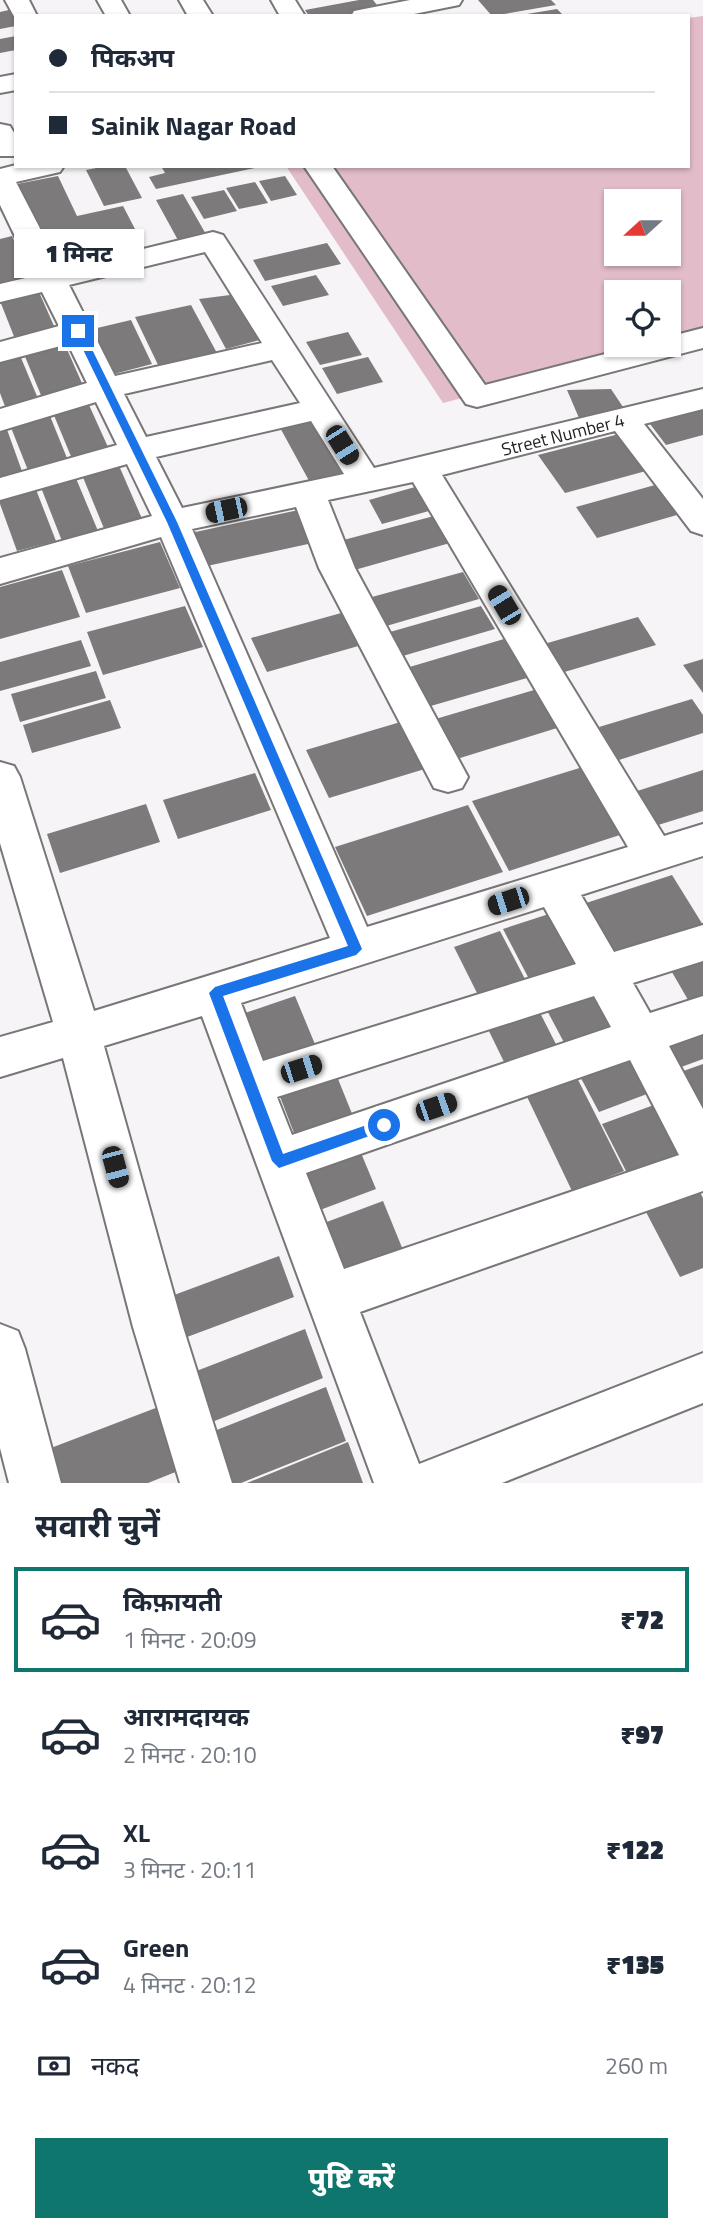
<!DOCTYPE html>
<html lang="hi">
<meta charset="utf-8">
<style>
body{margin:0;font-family:"Titillium Web","Noto Sans Devanagari",sans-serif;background:#f6f6f7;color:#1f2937;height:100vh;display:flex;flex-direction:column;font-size:26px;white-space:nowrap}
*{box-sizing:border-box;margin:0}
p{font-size:23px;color:#747a83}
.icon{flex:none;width:38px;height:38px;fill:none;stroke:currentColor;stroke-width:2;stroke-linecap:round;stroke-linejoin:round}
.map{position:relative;height:1483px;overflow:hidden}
.side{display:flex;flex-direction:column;background:#fff;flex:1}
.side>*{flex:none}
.guide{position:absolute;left:14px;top:14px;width:676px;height:154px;border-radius:0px;box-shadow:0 2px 5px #0004;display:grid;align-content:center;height:154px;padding:0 35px;background:#fff}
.needle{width:46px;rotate:249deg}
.fabs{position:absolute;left:604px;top:189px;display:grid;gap:14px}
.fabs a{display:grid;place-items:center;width:77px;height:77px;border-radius:0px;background:#fff;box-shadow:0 2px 5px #0004;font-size:35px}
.end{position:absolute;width:32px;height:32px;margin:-16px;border:9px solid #1a73e8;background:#fff;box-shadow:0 0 0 4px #fff}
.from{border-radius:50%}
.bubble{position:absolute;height:49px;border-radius:0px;background:#fff;box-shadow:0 2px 5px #0004;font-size:23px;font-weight:800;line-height:49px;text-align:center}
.car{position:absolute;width:21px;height:42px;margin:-21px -10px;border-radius:9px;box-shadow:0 0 5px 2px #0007;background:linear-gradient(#222 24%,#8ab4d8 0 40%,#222 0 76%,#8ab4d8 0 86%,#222 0)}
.guide b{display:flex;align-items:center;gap:24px;height:66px;font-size:26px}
.guide b+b{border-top:2px solid #e0e1e3}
.guide i{width:18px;height:18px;background:#1f2937}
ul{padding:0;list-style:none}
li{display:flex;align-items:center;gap:21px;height:105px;margin:0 14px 10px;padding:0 21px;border:4px solid transparent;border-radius:0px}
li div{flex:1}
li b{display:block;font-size:26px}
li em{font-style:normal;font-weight:800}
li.active{border-color:#0f766e}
li>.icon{width:63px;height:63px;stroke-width:1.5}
h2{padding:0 35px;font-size:32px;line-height:84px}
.pay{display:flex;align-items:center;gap:18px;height:77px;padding:0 35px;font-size:26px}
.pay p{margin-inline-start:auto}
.action{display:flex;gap:14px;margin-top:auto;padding:14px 35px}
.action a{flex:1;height:80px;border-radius:0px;background:#0f766e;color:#fff;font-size:28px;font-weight:800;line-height:80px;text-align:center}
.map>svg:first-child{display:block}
.green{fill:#e2bcc8;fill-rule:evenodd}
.building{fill:#7d7a7c}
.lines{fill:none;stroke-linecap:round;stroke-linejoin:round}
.street-casing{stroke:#787678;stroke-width:4}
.street{fill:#fff;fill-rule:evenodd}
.route{fill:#1a73e8}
.labels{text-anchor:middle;stroke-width:5;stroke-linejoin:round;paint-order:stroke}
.street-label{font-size:18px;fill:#212122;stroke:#fff}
</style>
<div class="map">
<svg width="703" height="1483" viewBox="0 0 703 1483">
<rect width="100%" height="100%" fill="#f6f4f7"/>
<path class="green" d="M703,16V335L669,344L668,292H616V345H665L443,403L286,166H688V18ZM616,201H668V254H616Z"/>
<g class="building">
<path d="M359,0H373L381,10L352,16H309L305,10Z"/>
<path d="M478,0H551L556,5L492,16Z"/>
<path d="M13,9L16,26L0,29V12Z"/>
<path d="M557,9L564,16H527V14Z"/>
<path d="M16,36V50L0,53V39Z"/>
<path d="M107,166H125L142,198L104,206L86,170Z"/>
<path d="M161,166H260V167L156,189L149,177L165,173Z"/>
<path d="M58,176L77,216L123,206L146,250L59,269L17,184Z"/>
<path d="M285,176L297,195L271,201L259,181Z"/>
<path d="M255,182L268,203L239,209L226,188Z"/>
<path d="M224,190L237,211L204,219L191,197Z"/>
<path d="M183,194L207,236L179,242L156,200Z"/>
<path d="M12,236L31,279L0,286V239Z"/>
<path d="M327,243L341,264L265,281L253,260Z"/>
<path d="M316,275L329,295L283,306L271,286Z"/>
<path d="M39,292L58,335L17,344L0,301Z"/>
<path d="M238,294L263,339L226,349L199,299Z"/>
<path d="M191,305L218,355L160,369L135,317Z"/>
<path d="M131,320L152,364L114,374L93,329Z"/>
<path d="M348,332L362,355L320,365L306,342Z"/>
<path d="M62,338L85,390L43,400L21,347Z"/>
<path d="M19,353L39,401L6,409L0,393V357Z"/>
<path d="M368,357L383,382L337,394L322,368Z"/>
<path d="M611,389L623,407L579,418L567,390Z"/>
<path d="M89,405L112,456L75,466L53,413Z"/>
<path d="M703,410V435L666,445L650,424Z"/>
<path d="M319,414L355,477L313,488L278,424Z"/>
<path d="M50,416L71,468L31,478L10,425Z"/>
<path d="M5,424L23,474L0,482V425Z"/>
<path d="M619,434L646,471L565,493L538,455Z"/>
<path d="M117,461L143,521L105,531L80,470Z"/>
<path d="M75,476L98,531L62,541L40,485Z"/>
<path d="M655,485L677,515L597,538L576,507Z"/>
<path d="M35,487L56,541L17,551L0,504V495Z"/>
<path d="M415,487L429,511L382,524L369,500Z"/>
<path d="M308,508L322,541L198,568L186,534Z"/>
<path d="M434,516L450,543L351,571L336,542Z"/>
<path d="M160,542L180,588L86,613L68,566Z"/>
<path d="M62,570L80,617L0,639V587Z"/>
<path d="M463,572L479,599L376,629L361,600Z"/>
<path d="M185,606L203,647L103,675L87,632Z"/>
<path d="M481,606L495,629L389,660L376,636Z"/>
<path d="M352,610L369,643L267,672L251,638Z"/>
<path d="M638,617L656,645L561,673L544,644Z"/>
<path d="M504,639L527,678L417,710L396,671Z"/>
<path d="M81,640L91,666L0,691V662Z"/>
<path d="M703,659V693L683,665Z"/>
<path d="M96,671L106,698L20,722L11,694Z"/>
<path d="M534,690L557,728L444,763L422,723Z"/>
<path d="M692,699L703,715V733L619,760L599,727Z"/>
<path d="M110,700L121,728L32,753L23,725Z"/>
<path d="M414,718L438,765L329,798L306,750Z"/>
<path d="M586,766L626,833L509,871L472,801Z"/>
<path d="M703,770V811L655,826L634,792Z"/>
<path d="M255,773L271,810L178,839L163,800Z"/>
<path d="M146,804L160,842L60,873L47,834Z"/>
<path d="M468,805L503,872L367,916L335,847Z"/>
<path d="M672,875L703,925L609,957L580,905Z"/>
<path d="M552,913L579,962L529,979L503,929Z"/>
<path d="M500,931L525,979L478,995L454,947Z"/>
<path d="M703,947V1009L695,1012L665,960Z"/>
<path d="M594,983L621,1031L568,1050L542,1001Z"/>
<path d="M295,996L317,1049L266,1066L245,1013Z"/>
<path d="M535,1003L560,1052L508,1070L484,1021Z"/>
<path d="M703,1018V1059L673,1070L654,1036Z"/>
<path d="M631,1047L655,1091L599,1112L575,1067Z"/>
<path d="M569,1062L624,1171L572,1191L519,1080Z"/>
<path d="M703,1064V1130L672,1075Z"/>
<path d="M336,1074L357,1126L299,1146L279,1094Z"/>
<path d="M662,1102L688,1150L627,1173L602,1124Z"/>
<path d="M356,1141L376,1189L320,1210L301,1161Z"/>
<path d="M700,1192L703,1198V1268L680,1277L646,1212Z"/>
<path d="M383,1201L403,1250L344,1273L324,1223Z"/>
<path d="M279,1256L294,1297L171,1343L158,1301Z"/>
<path d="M305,1329L323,1378L202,1426L186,1375Z"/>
<path d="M326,1387L346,1441L241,1483H220L204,1435Z"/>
<path d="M174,1401L193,1465L148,1483H51L43,1451Z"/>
<path d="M348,1442L363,1483H247Z"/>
</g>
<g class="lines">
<g class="street-casing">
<g id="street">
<path d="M5,0H29L37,16H16V20Z"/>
<path d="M97,0H121L130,16H106Z"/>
<path d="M179,0H203L213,16H188Z"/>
<path d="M271,0H295L305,16H280Z"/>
<path d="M410,0H462L459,5L404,16H351L354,11Z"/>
<path d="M16,74V90L0,93V77Z"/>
<path d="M0,124L10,126L16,136V156H0Z"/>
<path d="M16,165L64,166L60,172L16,182L61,269L213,232L223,235L374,468L703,389V409L644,424L703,499V535L691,531L615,431L442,475L664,836L703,824V856L581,895L614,952L703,925V961L633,983L650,1013L703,996V1034L669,1046L703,1109V1191L360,1312L419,1464L703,1353V1403L502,1483H374L202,1016L104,1046L183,1327L232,1483H180L133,1327L63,1058L0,1077V1037L53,1022L0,843V762L14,766L20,777L94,1011L330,938L161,537L0,584V558L152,516L127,464L0,500V478L117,445L96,402L0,431V409L87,383L68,344L0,362V342L59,326L42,292L0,302V284L34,276L0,205V169ZM205,252L262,343L115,376L69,285ZM272,360L300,403L146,437L124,394ZM311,421L344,474L182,508L156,457ZM413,482L628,847L367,927L192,529L296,507L319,568L434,788L448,792L462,788L468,777L355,568L328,500ZM544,907L576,964L263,1061L241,1003ZM594,996L611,1027L292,1135L277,1097ZM630,1060L679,1155L344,1269L306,1173Z"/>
<path d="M304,166H332L485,385L640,345H668V337L703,328V348L477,407L466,404Z"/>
<path d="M0,1324L18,1331L25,1349L61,1483H9L0,1448Z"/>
</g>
</g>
<use href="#street" class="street"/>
</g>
<path class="route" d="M78,329L83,331L177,522L362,949L356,955L223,996L283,1154L384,1119L391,1125L389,1129L279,1168L272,1161L209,993L215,987L348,946L167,522L74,331Z"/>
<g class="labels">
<g class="street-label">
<text transform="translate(563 435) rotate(-14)" y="6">Street Number 4</text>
</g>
</g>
</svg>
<div class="fabs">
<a><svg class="needle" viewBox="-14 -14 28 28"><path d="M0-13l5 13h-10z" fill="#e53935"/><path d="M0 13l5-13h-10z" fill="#747a83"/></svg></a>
<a><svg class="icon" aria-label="locate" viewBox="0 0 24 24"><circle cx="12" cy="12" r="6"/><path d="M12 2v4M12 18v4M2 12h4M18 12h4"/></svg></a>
</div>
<i class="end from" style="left:384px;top:1125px"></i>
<i class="end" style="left:78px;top:331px"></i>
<div class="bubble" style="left:14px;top:229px;width:130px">1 मिनट</div>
<i class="car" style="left:342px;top:445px;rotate:148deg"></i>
<i class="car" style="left:226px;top:510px;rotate:258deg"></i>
<i class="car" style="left:504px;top:605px;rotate:329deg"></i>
<i class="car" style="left:508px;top:901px;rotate:252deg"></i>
<i class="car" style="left:301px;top:1069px;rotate:72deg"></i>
<i class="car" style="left:436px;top:1107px;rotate:71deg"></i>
<i class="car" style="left:115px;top:1167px;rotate:165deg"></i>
<div class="guide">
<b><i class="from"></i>पिकअप</b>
<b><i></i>Sainik Nagar Road</b>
</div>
</div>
<section class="side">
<h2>सवारी चुनें</h2>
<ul>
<li class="active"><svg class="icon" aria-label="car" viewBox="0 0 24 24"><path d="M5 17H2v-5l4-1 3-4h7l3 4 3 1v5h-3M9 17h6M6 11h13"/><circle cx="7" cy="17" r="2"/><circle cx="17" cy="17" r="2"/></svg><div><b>किफ़ायती</b><p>1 मिनट · 20:09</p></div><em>₹72</em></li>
<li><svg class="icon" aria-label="car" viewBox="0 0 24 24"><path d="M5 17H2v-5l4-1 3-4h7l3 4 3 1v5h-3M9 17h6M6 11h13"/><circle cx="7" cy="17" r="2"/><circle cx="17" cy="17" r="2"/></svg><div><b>आरामदायक</b><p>2 मिनट · 20:10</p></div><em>₹97</em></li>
<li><svg class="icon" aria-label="car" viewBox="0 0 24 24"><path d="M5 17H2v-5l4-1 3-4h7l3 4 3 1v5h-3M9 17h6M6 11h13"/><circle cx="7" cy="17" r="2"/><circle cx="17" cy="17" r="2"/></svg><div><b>XL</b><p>3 मिनट · 20:11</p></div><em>₹122</em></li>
<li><svg class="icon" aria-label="car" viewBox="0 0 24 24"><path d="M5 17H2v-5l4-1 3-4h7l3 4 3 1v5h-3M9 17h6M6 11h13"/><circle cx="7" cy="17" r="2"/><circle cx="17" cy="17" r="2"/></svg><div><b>Green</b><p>4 मिनट · 20:12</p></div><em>₹135</em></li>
</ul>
<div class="pay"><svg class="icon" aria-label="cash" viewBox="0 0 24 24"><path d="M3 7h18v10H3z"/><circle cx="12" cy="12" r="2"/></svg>नकद<p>260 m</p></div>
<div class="action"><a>पुष्टि करें</a></div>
</section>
